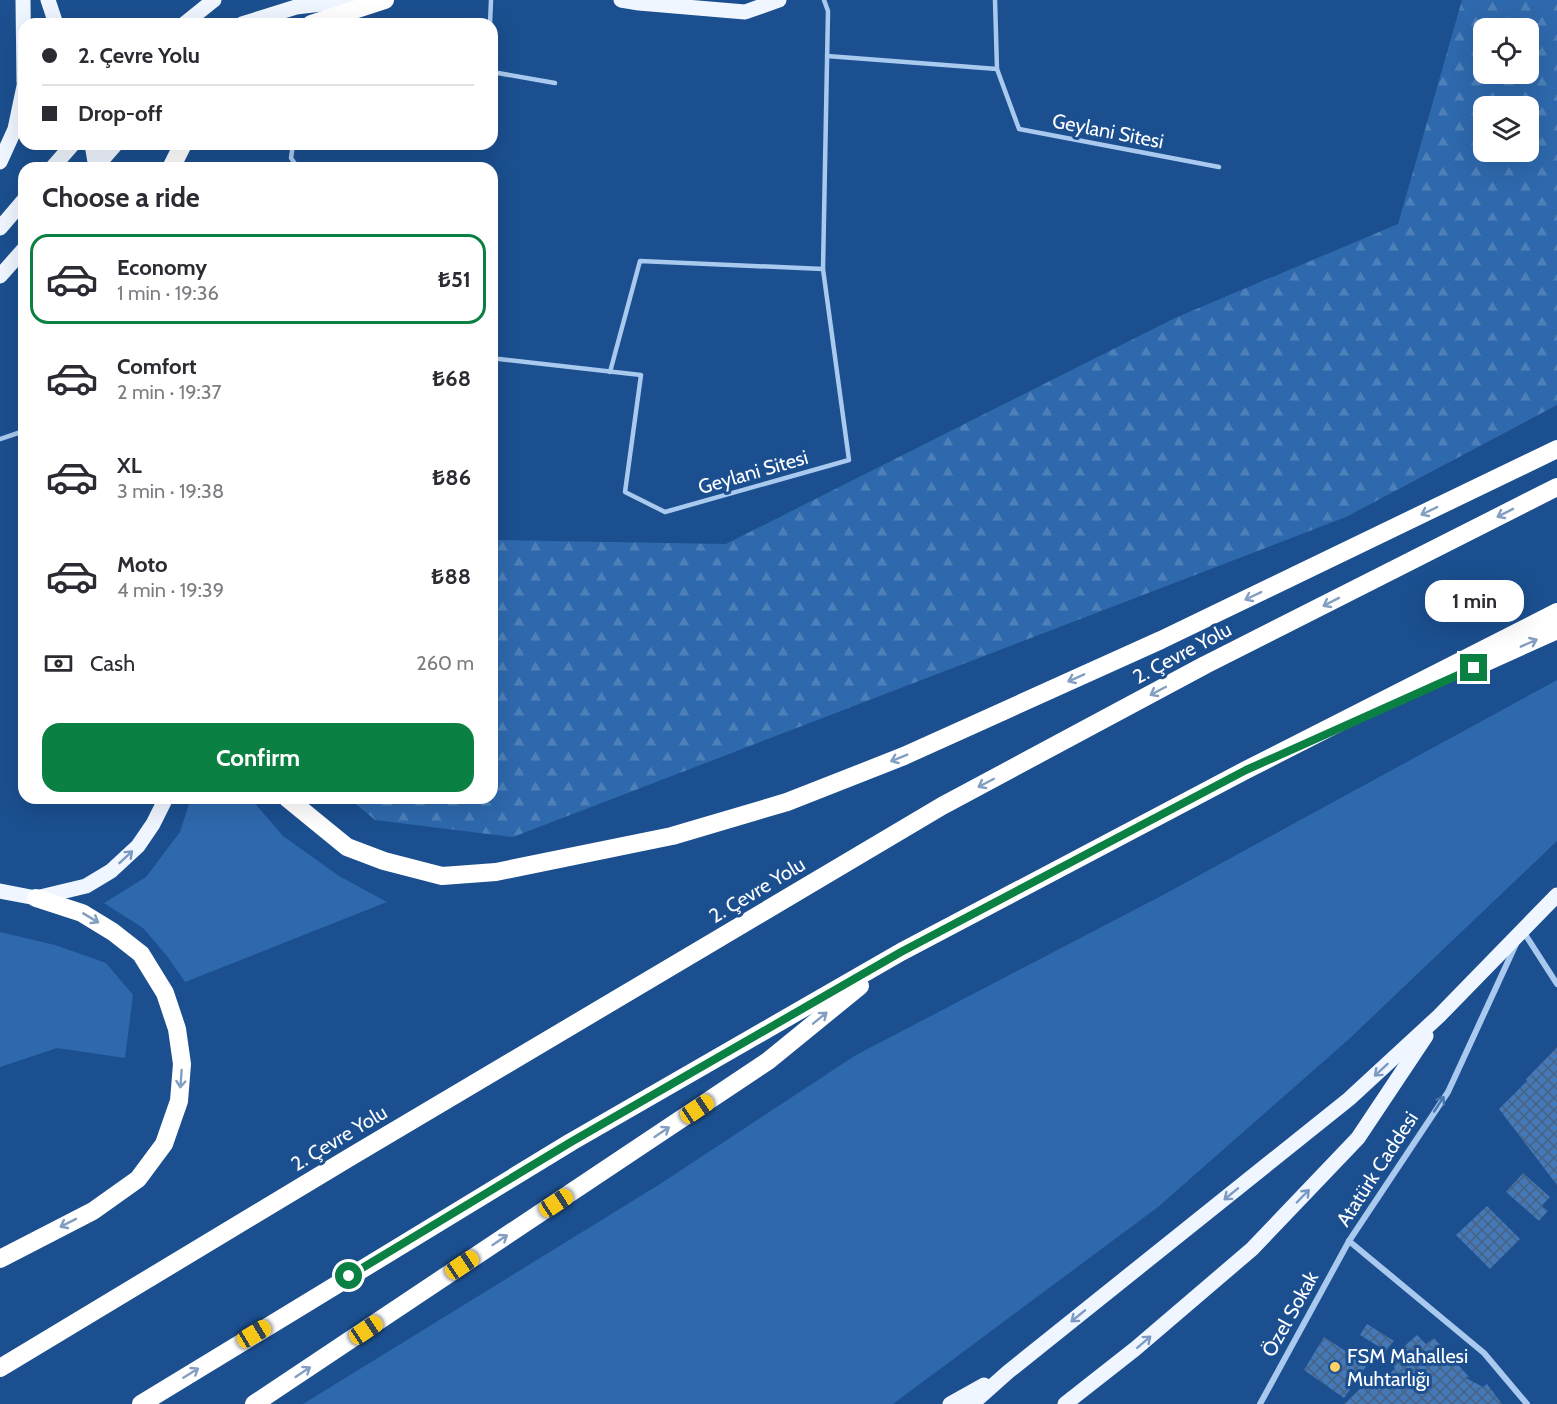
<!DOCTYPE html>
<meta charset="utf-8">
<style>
body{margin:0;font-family:Cabin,sans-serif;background:#f7f7f7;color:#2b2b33;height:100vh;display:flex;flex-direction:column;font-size:22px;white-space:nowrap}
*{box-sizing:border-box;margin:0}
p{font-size:20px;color:#7c7c81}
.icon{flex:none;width:33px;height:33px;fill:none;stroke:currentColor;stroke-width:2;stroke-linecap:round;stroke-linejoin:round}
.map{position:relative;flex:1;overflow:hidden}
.details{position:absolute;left:18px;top:162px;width:480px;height:642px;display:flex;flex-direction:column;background:#fff;border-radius:18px;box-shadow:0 6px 24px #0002}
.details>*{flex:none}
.top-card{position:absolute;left:18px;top:18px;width:480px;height:132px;border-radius:18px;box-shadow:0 6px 24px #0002;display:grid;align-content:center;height:132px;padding:0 24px;background:#fff}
.tools{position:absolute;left:1473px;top:18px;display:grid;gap:12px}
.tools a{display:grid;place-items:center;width:66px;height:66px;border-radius:12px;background:#fff;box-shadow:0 6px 24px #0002;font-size:30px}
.end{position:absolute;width:27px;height:27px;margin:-14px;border:8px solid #0b8043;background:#fff;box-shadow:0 0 0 3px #fff}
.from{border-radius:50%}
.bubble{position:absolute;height:42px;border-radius:18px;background:#fff;box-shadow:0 6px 24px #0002;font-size:20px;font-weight:800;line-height:42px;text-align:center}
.car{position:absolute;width:18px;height:36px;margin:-18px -9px;border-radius:8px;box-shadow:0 0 4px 2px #0007;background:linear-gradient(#f5c518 24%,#345 0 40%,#f5c518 0 76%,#345 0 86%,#f5c518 0)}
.top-card b{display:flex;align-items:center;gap:21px;height:57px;font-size:22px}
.top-card b+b{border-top:2px solid #e1e1e2}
.top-card i{width:15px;height:15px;background:#2b2b33}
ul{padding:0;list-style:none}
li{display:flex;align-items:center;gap:18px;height:90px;margin:0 12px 9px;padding:0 12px;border:3px solid transparent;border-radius:18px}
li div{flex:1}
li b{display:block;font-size:22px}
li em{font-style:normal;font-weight:800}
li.active{border-color:#0b8043}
li>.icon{width:54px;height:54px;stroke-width:1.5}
h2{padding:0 24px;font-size:27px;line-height:72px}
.pay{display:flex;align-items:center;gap:15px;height:66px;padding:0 24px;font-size:22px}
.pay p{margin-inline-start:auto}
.button{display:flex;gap:12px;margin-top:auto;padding:12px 24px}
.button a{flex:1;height:69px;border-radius:18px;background:#0b8043;color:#fff;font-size:24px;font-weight:800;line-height:69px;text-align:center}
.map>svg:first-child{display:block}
.grass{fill:#2e69ad}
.forest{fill:url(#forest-firs);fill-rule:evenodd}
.building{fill:url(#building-cross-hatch)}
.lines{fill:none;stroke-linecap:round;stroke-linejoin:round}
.service{stroke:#a9c9ee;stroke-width:4.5}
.minor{stroke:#a9c9ee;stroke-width:6}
.primary{stroke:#f0f6ff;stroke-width:15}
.motorway{stroke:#fff;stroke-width:18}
.oneway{stroke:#829ec1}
.oneway2{stroke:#7b9ac1}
.oneway3{stroke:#4674ac}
.route{stroke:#0b8043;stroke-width:8}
.poi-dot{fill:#ffd166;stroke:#1b4f8f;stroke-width:2}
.labels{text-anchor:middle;stroke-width:6;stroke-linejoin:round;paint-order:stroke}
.street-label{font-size:20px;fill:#fff;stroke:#1b4f8f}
.poi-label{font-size:20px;fill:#fff;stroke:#1b4f8f;text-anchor:start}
</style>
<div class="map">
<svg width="1557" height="1404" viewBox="0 0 1557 1404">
<defs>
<pattern id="forest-firs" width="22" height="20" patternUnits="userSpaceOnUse" patternTransform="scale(1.5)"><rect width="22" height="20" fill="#2e69ad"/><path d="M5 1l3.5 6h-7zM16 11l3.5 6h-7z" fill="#4d80b9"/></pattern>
<pattern id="building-cross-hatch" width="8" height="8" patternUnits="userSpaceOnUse" patternTransform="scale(1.5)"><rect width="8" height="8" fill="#4478b7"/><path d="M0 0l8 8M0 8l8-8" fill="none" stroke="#486282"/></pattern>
</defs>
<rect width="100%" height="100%" fill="#1b4f8f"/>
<g class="grass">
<path d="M1557,680V841L1348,1040L1158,1207L893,1404H303L660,1184L856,1055L1163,895Z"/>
<path d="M191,798H250L283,836L339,876L387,902L185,982L167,956L143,928L104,903L146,877L180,832Z"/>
<path d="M0,932L55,945L106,963L133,995L125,1058L57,1048L0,1067Z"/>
</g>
<path class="forest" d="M1462,0H1557V405L1346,517L513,837L375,820L349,798H492V540L726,544L1175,318L1398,224ZM1484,28H1528V74H1484ZM1484,106H1528V152H1484Z"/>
<g class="building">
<path d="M1557,1047V1185L1499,1109L1527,1081L1526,1079Z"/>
<path d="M1523,1173L1550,1197L1542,1206L1548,1211L1539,1221L1506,1192Z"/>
<path d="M1487,1206L1520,1239L1490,1269L1456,1235Z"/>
<path d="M1367,1324L1394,1341L1386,1351L1360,1335Z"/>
<path d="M1417,1335L1426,1344L1434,1338L1469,1377L1466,1378L1483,1387L1487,1384L1502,1404H1344L1375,1374L1381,1380L1395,1369L1390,1359Z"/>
<path d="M1324,1337L1367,1365L1344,1398L1304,1370Z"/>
</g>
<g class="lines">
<g class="service">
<path d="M995,0L997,69L1019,129L1219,167"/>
<path d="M490,24L491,0"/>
<path d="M827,56L997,69"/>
<path d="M492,72L555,83"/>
<path d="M293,144L291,158L298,168"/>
<path d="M499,359L641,375L625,492L665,512L849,460L823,269L828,11L824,0"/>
<path d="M610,372L640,261L823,269"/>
<path d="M0,439L21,432"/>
</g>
<g class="minor">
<path d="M1523,931L1557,984"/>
<path d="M1349,1241L1484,1353L1527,1404"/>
<path d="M1260,1404L1349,1241L1448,1092L1516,944"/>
</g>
<g class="primary">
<path d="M23,0L24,82"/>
<path d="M48,0L56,24"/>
<path d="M621,0L639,3L745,12L779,0"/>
<path d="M184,24L214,0"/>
<path d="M242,24L296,7L355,0"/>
<path d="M92,144L96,168"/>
<path d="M0,162L15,129L24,86"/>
<path d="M52,168L73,144"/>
<path d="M95,168L116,144"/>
<path d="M0,228L24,200"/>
<path d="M0,276L24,249"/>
<path d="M0,891L36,898L86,886L111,871L138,846L153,824L166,798"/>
<path d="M950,1404L984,1385"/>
<path d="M972,1404L1008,1372L1349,1099L1439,1016L1557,895"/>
<path d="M1065,1404L1135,1349L1252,1249L1358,1138L1426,1036"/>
</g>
<g class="motorway">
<path d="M311,24L385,0"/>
<path d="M171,168L183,144"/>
<path d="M1464,672L1557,630"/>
<path d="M287,798L347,847L384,861L442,876L496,872L672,836L787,802L904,756L1161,640L1557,449"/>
<path d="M0,1259L93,1211L138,1179L164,1144L179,1101L182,1064L177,1029L165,993L141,954L113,932L82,913L36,898"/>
<path d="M0,1368L352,1156L942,806L1205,665L1557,487"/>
<path d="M141,1404L571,1142L901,952L1246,770L1557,612"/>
<path d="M254,1404L768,1061L860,986"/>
</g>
</g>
<defs><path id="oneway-shaft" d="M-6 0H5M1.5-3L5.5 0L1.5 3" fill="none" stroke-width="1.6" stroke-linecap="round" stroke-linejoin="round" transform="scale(1.5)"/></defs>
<g class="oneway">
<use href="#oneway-shaft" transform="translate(1429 511) rotate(154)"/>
<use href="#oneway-shaft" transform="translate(1505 513) rotate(153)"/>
<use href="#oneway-shaft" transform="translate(1253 596) rotate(154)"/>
<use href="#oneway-shaft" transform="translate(1331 602) rotate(153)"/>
<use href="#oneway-shaft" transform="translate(1529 643) rotate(-24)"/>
<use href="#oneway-shaft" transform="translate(1076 678) rotate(156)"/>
<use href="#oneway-shaft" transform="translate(1158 691) rotate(152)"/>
<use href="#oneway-shaft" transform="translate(899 758) rotate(158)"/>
<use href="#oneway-shaft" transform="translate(986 783) rotate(152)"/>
<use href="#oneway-shaft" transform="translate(91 918) rotate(31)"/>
<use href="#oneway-shaft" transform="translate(820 1018) rotate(-39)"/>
<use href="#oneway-shaft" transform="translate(181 1079) rotate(94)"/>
<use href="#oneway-shaft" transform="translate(662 1132) rotate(-34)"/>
<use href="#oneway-shaft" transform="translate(68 1223) rotate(153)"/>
<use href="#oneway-shaft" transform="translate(500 1240) rotate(-34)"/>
<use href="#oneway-shaft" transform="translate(303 1372) rotate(-34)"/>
<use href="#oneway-shaft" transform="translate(191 1373) rotate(-32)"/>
</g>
<g class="oneway2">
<use href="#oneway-shaft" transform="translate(126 857) rotate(-43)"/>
<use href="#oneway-shaft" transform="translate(1381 1070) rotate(137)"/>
<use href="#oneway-shaft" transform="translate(1231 1194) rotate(141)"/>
<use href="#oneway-shaft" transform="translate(1303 1196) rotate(-46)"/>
<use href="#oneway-shaft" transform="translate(1078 1316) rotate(141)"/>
<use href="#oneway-shaft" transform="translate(1144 1342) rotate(-41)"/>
</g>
<use class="oneway3" href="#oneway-shaft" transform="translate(1439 1104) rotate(-57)"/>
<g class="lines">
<path class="route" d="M349,1276L571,1142L901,952L1246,770L1474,668"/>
</g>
<circle class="poi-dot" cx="1335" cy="1367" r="6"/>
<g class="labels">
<g class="street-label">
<text transform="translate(1108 131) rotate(11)" y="7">Geylani Sitesi</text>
<text transform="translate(753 472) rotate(-16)" y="7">Geylani Sitesi</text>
<text transform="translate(1182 653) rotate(-28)" y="7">2. Çevre Yolu</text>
<text transform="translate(757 890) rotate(-31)" y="7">2. Çevre Yolu</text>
<text transform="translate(339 1138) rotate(-31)" y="7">2. Çevre Yolu</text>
<text transform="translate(1377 1169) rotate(-57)" y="7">Atatürk Caddesi</text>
<text transform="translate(1290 1314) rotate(-61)" y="7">Özel Sokak</text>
</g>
<g class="poi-label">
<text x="1347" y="1363">FSM Mahallesi<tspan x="1347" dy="23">Muhtarlığı</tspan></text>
</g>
</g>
</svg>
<div class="tools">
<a><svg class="icon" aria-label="locate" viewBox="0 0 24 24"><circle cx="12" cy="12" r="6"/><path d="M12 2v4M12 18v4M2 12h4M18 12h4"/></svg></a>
<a><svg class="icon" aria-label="layers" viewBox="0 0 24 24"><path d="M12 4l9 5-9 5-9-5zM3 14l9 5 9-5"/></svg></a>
</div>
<i class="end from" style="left:349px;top:1276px"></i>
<i class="end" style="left:1474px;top:668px"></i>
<div class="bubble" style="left:1425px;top:580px;width:99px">1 min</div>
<i class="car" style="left:697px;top:1109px;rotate:56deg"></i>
<i class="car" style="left:556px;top:1203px;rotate:57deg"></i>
<i class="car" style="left:462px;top:1265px;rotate:56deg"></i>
<i class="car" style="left:366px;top:1330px;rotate:56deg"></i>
<i class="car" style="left:254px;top:1334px;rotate:59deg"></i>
<div class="top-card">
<b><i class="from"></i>2. Çevre Yolu</b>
<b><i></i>Drop-off</b>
</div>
<section class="details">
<h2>Choose a ride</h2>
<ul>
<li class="active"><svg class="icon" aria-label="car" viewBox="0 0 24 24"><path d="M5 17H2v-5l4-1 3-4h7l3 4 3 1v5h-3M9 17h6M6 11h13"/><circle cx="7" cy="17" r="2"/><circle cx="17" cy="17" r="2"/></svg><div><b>Economy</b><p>1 min · 19:36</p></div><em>₺51</em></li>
<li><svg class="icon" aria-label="car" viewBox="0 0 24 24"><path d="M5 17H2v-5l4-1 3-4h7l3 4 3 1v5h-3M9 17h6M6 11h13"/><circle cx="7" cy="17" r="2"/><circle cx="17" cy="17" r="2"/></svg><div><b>Comfort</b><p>2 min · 19:37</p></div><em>₺68</em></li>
<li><svg class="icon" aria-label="car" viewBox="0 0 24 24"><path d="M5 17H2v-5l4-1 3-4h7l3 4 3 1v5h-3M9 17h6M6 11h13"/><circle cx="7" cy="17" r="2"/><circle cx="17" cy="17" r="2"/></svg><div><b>XL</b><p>3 min · 19:38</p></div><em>₺86</em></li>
<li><svg class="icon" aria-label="car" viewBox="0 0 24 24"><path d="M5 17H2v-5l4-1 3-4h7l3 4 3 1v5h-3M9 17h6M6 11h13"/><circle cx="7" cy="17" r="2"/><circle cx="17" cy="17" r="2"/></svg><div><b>Moto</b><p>4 min · 19:39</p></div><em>₺88</em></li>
</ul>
<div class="pay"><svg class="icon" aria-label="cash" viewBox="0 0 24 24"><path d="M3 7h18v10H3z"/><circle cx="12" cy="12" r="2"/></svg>Cash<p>260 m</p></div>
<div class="button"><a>Confirm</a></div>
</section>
</div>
